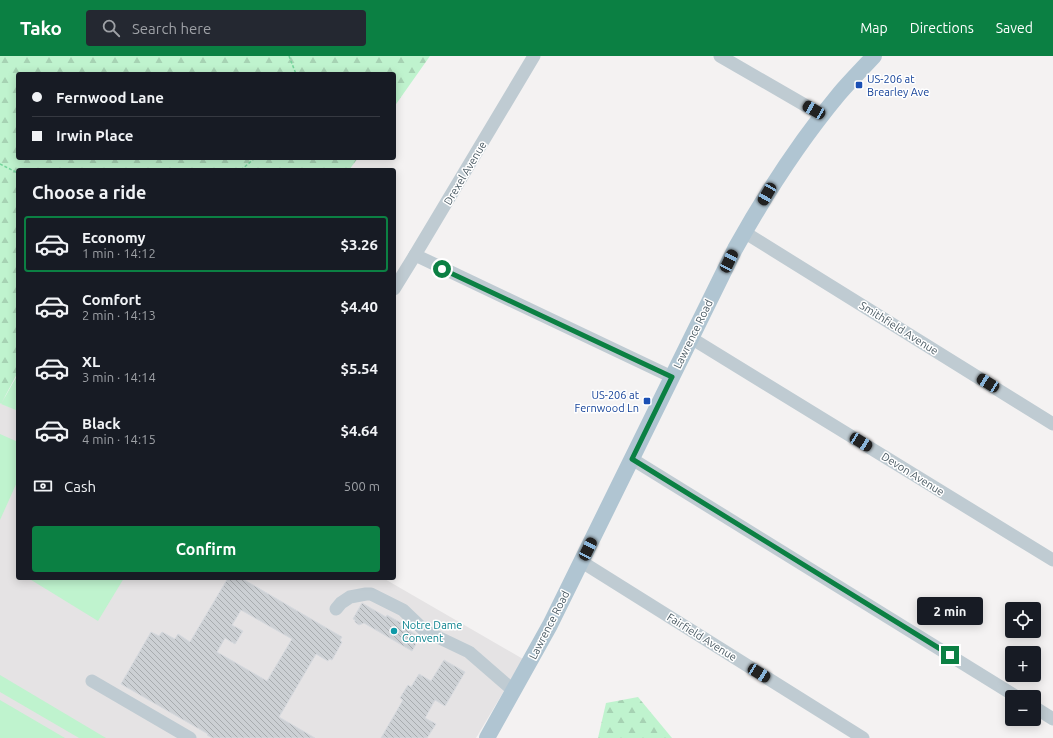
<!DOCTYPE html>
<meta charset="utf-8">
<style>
body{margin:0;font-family:Ubuntu,sans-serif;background:#242831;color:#f1f3f6;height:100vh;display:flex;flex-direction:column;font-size:15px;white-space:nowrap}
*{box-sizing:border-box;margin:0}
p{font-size:13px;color:#9ea1a6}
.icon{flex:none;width:22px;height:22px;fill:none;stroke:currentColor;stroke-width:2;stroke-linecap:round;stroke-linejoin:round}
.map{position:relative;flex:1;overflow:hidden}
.details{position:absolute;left:16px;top:112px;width:380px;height:412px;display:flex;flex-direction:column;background:#171b24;border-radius:4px;box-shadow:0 2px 10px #0003}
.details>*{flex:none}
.guide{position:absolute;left:16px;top:16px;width:380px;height:88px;border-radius:4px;box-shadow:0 2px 10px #0003;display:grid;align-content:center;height:88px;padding:0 16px;background:#171b24}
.tools{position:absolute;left:1005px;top:546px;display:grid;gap:8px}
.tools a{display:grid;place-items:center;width:36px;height:36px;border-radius:4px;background:#171b24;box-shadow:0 2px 10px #0003;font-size:20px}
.end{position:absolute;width:18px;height:18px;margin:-9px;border:5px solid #0b8043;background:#fff;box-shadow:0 0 0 2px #fff}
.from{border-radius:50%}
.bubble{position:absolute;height:28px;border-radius:4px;background:#171b24;box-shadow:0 2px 10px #0003;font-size:13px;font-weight:600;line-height:28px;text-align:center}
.car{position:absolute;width:12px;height:24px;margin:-12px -6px;border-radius:5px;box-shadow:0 0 3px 1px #0007;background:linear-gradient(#222 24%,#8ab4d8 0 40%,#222 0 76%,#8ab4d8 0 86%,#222 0)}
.guide b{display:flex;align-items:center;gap:14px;height:38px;font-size:15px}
.guide b+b{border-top:1px solid #363941}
.guide i{width:10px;height:10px;background:#f1f3f6}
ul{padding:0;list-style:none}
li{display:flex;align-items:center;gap:12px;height:56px;margin:0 8px 6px;padding:0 8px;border:2px solid transparent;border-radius:4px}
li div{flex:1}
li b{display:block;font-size:15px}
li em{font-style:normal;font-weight:600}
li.current{border-color:#0b8043}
li>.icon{width:36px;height:36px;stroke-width:1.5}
h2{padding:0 16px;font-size:18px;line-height:48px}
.pay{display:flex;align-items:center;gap:10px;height:44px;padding:0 16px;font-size:15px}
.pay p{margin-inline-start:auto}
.button{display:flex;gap:8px;margin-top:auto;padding:8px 16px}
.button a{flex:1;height:46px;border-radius:4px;background:#0b8043;color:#fff;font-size:16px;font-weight:600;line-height:46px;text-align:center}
header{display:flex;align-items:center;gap:24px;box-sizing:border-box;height:56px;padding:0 20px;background:#0b8043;color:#fff}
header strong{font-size:19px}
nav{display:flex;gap:22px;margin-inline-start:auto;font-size:14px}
.search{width:280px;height:36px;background:#242831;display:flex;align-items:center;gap:10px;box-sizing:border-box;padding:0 14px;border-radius:4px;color:#9ea1a6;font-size:15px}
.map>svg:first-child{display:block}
.education{fill:#e5e3e4}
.green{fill:#bff3ce}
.forest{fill:url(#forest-firs)}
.building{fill:url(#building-back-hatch);stroke:#d6d9de;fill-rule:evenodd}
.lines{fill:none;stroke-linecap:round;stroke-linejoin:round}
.path{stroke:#74d49b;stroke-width:1.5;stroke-dasharray:3 2;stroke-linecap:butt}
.minor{stroke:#bfcbd2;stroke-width:13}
.major{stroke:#b0c5d2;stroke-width:16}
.route{stroke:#0b8043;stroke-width:5}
.transit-dot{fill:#1a4fb4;stroke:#fff;stroke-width:1.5}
.culture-dot{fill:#0f9aa8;stroke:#fff;stroke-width:1.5}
.labels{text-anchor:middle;stroke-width:3;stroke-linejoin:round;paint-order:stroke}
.transit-label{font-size:11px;fill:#164399;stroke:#fff;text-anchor:start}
.street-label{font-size:11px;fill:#485861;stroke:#fff}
.culture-label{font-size:11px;fill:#0d838f;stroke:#fff;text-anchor:start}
</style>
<header>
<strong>Tako</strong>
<div class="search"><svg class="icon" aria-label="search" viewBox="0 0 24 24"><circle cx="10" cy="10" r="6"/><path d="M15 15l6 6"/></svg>Search here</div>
<nav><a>Map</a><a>Directions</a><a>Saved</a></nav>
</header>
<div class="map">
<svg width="1053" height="682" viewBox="0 0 1053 682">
<defs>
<pattern id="forest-firs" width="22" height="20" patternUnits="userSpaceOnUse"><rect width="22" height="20" fill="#bff3ce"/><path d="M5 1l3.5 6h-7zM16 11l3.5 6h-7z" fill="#a6d2b3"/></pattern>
<pattern id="building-back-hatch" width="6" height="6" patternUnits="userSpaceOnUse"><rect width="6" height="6" fill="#ccd0d4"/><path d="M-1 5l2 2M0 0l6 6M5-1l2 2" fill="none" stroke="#a8acaf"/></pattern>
</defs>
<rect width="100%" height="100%" fill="#f4f2f2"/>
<path class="education" d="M0,347L18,355V522H383L523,603L476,682H0Z"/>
<g class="green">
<path d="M18,318V355L1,348Z"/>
<path d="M0,378L18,386V424L0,464Z"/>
<path d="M28,522H124L98,565Z"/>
<path d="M0,619L106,682H79L0,636Z"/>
<path d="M0,644L65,682H0Z"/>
</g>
<g class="forest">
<path d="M0,0H430L394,51V18H18V102H358L349,114H18V316L1,348L0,347Z"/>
<path d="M638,641L672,682H598L606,647Z"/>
</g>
<g class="building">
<path d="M228,522H241L342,581L340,584L342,586L332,604L329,603L328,605L316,598L279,661L315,682H212L207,679L208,678L121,628L151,576L159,580L162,576L175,583L178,578L190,586ZM241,554L292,583L267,625L217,596L225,582L235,588L243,575L232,569Z"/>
<path d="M362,547L386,561L387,559L401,567L400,569L420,581L412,595L364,567L359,569L355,566V564L353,563Z"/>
<path d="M444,604L465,616L445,650L435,644L425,662L436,668L427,682H381L403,644L400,642L408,629L411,631L419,618L431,625Z"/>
</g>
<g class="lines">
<g class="path">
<path d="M289,0L296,18"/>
<path d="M0,108L18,117"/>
<path d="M241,114L255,102"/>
</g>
<g class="minor">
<path d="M720,0L822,59"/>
<path d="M744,176L1053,368"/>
<path d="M415,199L672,321"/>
<path d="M394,233L415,199L534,0"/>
<path d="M691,282L1053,504"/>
<path d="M632,403L1017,641"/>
<path d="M582,506L863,682"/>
<path d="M336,553L341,547L350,541L366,538H371L403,554L425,575L469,596L514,635"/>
<path d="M92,625L190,682"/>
<path d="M1034,651L1053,663"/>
</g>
<path class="major" d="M487,682L550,569L735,193C765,139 799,86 839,38C850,25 862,13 874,0"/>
</g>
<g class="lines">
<path class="route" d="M442,213L672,321L632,403L950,599"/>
</g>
<g class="transit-dot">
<rect x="855" y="25" width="8" height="8" rx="2"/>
<rect x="643" y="341" width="8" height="8" rx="2"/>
</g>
<circle class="culture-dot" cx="394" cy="575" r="4"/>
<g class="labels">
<g class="transit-label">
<text x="867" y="27">US-206 at<tspan x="867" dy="13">Brearley Ave</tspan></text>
<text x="639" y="343" text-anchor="end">US-206 at<tspan x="639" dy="13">Fernwood Ln</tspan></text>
</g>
<g class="street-label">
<text transform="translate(465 117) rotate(-59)" y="4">Drexel Avenue</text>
<text transform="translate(899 272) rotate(32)" y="4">Smithfield Avenue</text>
<text transform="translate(693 278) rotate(-64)" y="4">Lawrence Road</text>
<text transform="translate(913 418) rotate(32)" y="4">Devon Avenue</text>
<text transform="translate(549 569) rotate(-63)" y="4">Lawrence Road</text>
<text transform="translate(702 581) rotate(32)" y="4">Fairfield Avenue</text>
</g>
<g class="culture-label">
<text x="402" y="573">Notre Dame<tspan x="402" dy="13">Convent</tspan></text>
</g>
</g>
</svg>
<div class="tools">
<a><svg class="icon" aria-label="locate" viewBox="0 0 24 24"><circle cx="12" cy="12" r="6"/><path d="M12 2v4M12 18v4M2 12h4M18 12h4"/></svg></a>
<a>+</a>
<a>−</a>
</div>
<i class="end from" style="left:442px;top:213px"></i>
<i class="end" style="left:950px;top:599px"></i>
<div class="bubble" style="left:917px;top:541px;width:66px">2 min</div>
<i class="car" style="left:814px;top:54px;rotate:300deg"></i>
<i class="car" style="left:767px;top:138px;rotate:210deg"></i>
<i class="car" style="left:729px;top:205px;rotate:26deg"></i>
<i class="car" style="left:988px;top:327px;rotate:302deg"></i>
<i class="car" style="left:861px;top:386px;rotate:122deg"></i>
<i class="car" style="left:588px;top:493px;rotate:26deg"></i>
<i class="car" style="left:759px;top:617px;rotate:122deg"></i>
<div class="guide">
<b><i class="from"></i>Fernwood Lane</b>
<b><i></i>Irwin Place</b>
</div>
<section class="details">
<h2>Choose a ride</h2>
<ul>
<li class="current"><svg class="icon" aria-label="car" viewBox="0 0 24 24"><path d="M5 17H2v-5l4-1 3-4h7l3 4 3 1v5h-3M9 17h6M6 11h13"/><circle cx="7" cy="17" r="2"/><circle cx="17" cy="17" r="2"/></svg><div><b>Economy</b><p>1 min · 14:12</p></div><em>$3.26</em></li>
<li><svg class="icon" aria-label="car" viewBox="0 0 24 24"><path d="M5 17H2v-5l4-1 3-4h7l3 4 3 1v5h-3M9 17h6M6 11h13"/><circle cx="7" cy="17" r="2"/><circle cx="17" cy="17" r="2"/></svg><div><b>Comfort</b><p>2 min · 14:13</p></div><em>$4.40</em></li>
<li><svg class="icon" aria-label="car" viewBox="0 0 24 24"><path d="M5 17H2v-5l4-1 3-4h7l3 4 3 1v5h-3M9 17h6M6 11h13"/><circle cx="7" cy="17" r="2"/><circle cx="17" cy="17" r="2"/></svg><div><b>XL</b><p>3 min · 14:14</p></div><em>$5.54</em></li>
<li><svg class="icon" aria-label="car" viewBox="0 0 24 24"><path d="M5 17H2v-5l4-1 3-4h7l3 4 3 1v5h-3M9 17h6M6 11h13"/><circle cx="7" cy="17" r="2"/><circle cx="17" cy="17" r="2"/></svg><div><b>Black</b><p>4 min · 14:15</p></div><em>$4.64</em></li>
</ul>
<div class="pay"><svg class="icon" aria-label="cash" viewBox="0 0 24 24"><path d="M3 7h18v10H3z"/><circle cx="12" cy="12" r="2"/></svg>Cash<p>500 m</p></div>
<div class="button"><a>Confirm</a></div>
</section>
</div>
